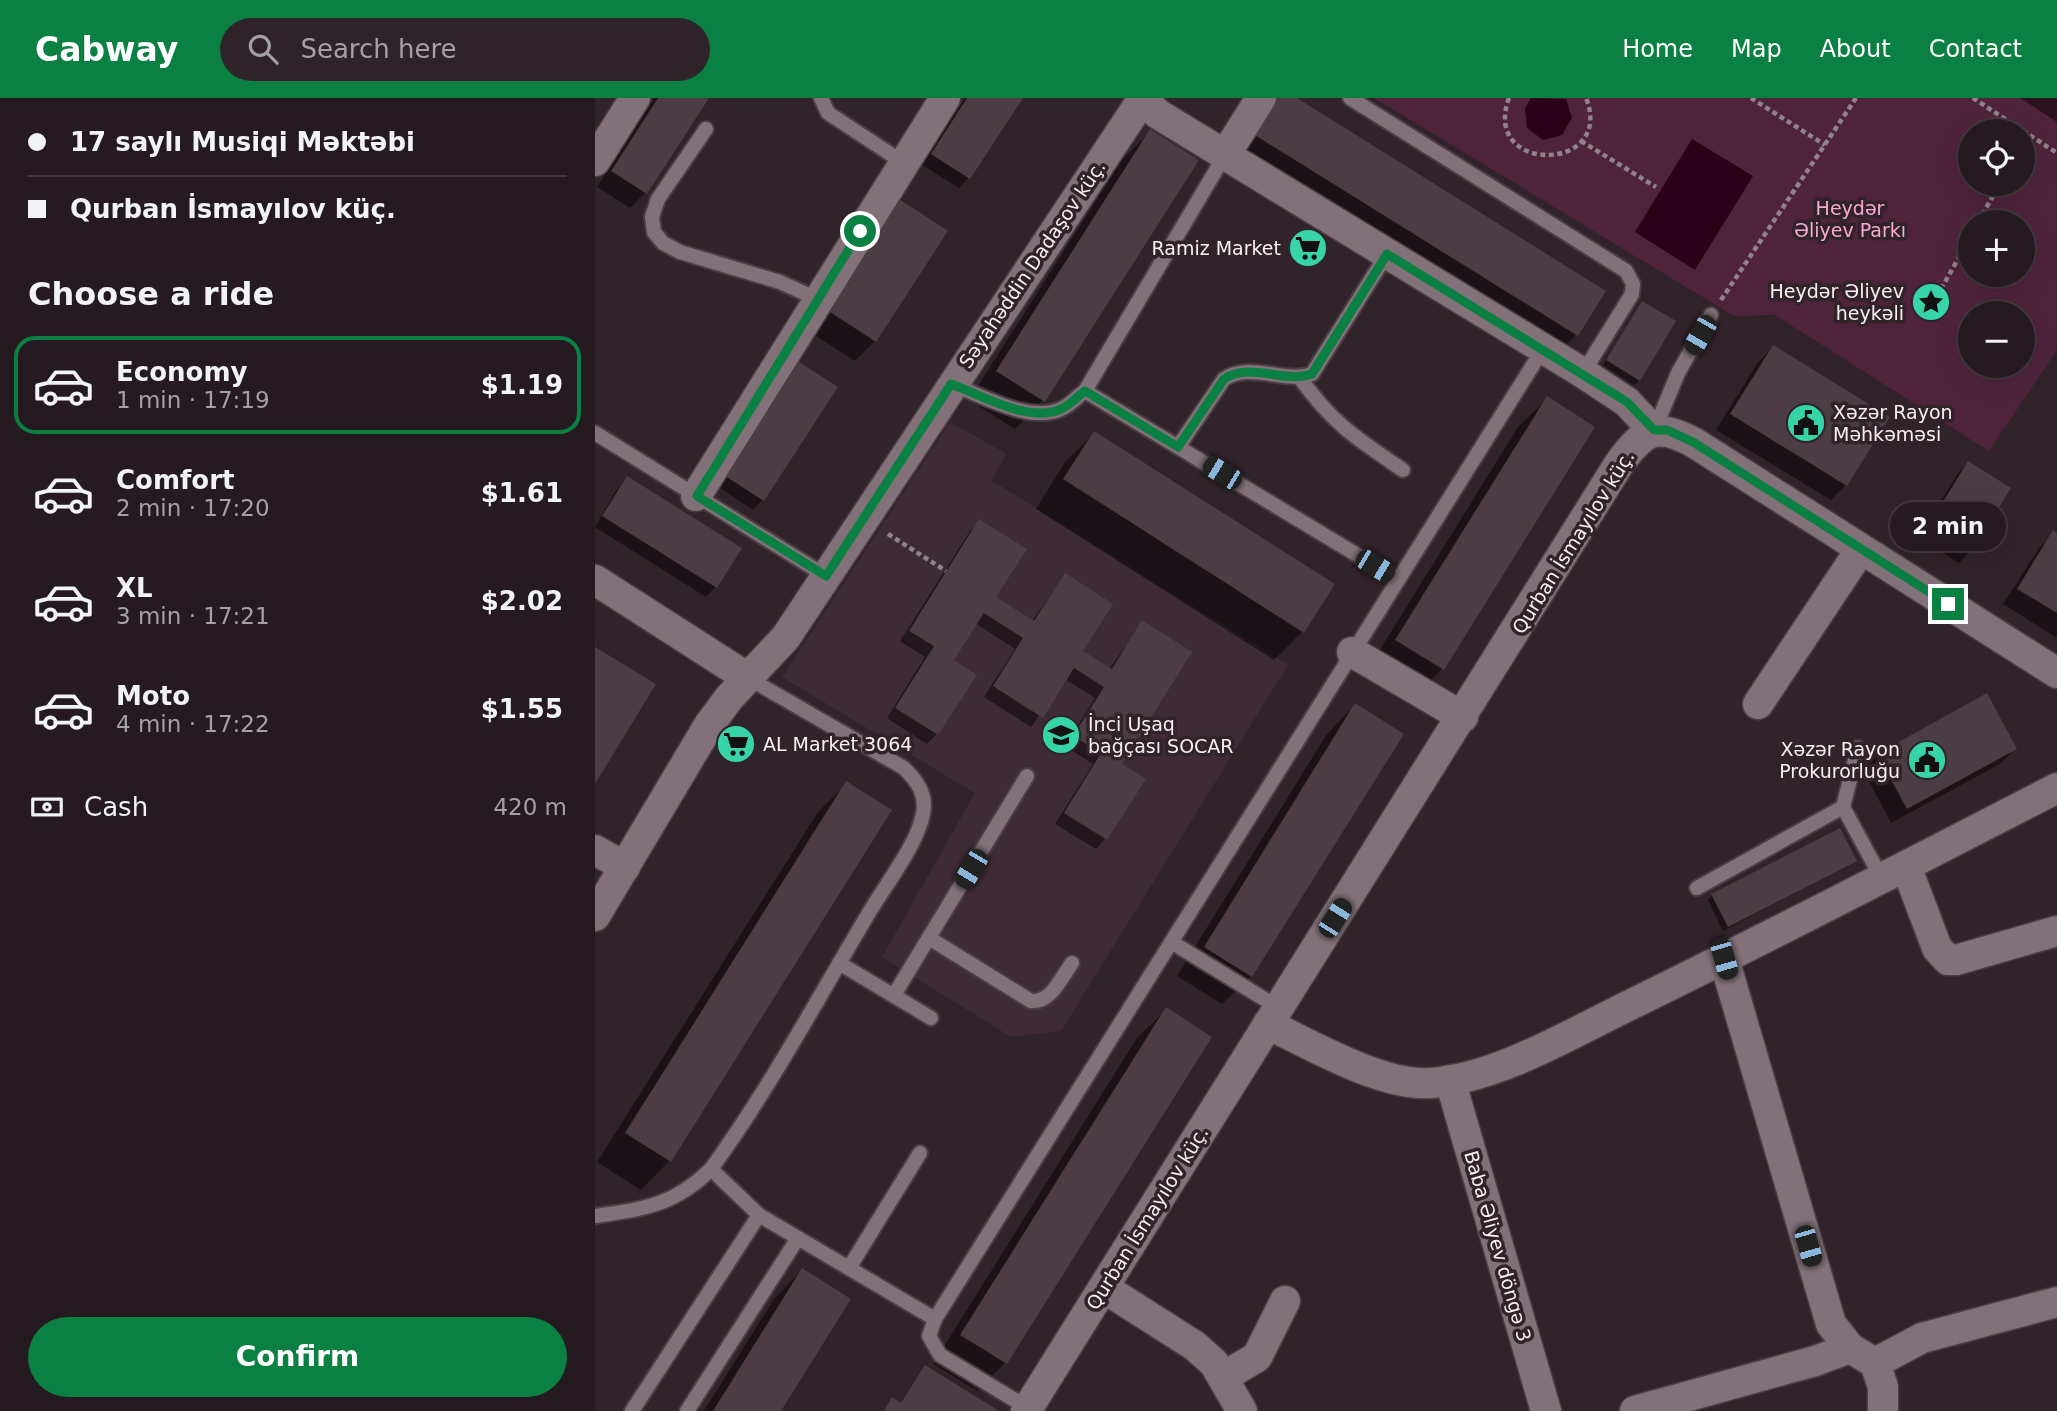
<!DOCTYPE html>
<meta charset="utf-8">
<style>
body{margin:0;font-family:"DejaVu Sans",sans-serif;background:#2d2329;color:#f1f3f6;height:100vh;display:flex;flex-direction:column;font-size:26px;white-space:nowrap}
*{box-sizing:border-box;margin:0}
p{font-size:23px;color:#a3a1a5}
.icon{flex:none;width:38px;height:38px;fill:none;stroke:currentColor;stroke-width:2;stroke-linecap:round;stroke-linejoin:round}
.map{position:relative;flex:1;overflow:hidden}
.drawer{display:flex;flex-direction:column;background:#251a20;width:595px}
.drawer>*{flex:none}
.banner{display:grid;align-content:center;height:154px;padding:0 28px;background:#251a20}
.fabs{position:absolute;left:1363px;top:21px;display:grid;gap:14px}
.fabs a{display:grid;place-items:center;width:77px;height:77px;border-radius:50%;background:#251a20;box-shadow:0 7px 28px #0002,0 0 0 2px #42383e;font-size:35px}
.end{position:absolute;width:32px;height:32px;margin:-16px;border:9px solid #0b8043;background:#fff;box-shadow:0 0 0 4px #fff}
.from{border-radius:50%}
.bubble{position:absolute;height:49px;border-radius:24px;background:#251a20;box-shadow:0 7px 28px #0002,0 0 0 2px #42383e;font-size:23px;font-weight:700;line-height:49px;text-align:center}
.car{position:absolute;width:21px;height:42px;margin:-21px -10px;border-radius:9px;box-shadow:0 0 5px 2px #0007;background:linear-gradient(#222 24%,#8ab4d8 0 40%,#222 0 76%,#8ab4d8 0 86%,#222 0)}
.banner b{display:flex;align-items:center;gap:24px;height:66px;font-size:26px}
.banner b+b{border-top:2px solid #42383e}
.banner i{width:18px;height:18px;background:#f1f3f6}
ul{padding:0;list-style:none}
li{display:flex;align-items:center;gap:21px;height:98px;margin:0 14px 10px;padding:0 14px;border:4px solid transparent;border-radius:21px}
li div{flex:1}
li b{display:block;font-size:26px}
li em{font-style:normal;font-weight:700}
li.current{border-color:#0b8043}
li>.icon{width:63px;height:63px;stroke-width:1.5}
h2{padding:0 28px;font-size:32px;line-height:84px}
.pay{display:flex;align-items:center;gap:18px;height:77px;padding:0 28px;font-size:26px}
.pay p{margin-inline-start:auto}
.cta{display:flex;gap:14px;margin-top:auto;padding:14px 28px}
.cta a{flex:1;height:80px;border-radius:42px;background:#0b8043;color:#fff;font-size:28px;font-weight:700;line-height:80px;text-align:center}
header{display:flex;align-items:center;gap:42px;box-sizing:border-box;height:98px;padding:0 35px;background:#0b8043;color:#fff}
header strong{font-size:33px}
nav{display:flex;gap:38px;margin-inline-start:auto;font-size:24px}
.search{width:490px;height:63px;background:#2d2329;display:flex;align-items:center;gap:18px;box-sizing:border-box;padding:0 24px;border-radius:38px;color:#a3a1a5;font-size:26px}
main{display:flex;flex:1;min-height:0}
.map>svg:first-child{display:block}
.built{fill:#3f2b35}
.green{fill:#4f243b;fill-rule:evenodd}
.water{fill:#2a0018}
.shadow{fill:#0007}
.building{fill:#4c3d44}
.lines{fill:none;stroke-linecap:round;stroke-linejoin:round}
.service-casing{stroke:#4a3e44;stroke-width:18}
.minor-casing{stroke:#4a3e44;stroke-width:33}
.path{stroke:#908489;stroke-width:4.5;stroke-dasharray:5 3.5;stroke-linecap:butt}
.service{stroke:#827179;stroke-width:14}
.minor{stroke:#827179;stroke-width:30}
.route{stroke:#0b8043;stroke-width:9}
.labels{text-anchor:middle;stroke-width:7;stroke-linejoin:round;paint-order:stroke}
.park-label{font-size:19px;fill:#f9a8d1;stroke:#31232a}
.poi-label{font-size:19px;fill:#f9eff3;stroke:#31232a;text-anchor:end}
.street-label{font-size:19px;fill:#f9eff3;stroke:#31232a}
</style>
<header>
<strong>Cabway</strong>
<div class="search"><svg class="icon" aria-label="search" viewBox="0 0 24 24"><circle cx="10" cy="10" r="6"/><path d="M15 15l6 6"/></svg>Search here</div>
<nav><a>Home</a><a>Map</a><a>About</a><a>Contact</a></nav>
</header>
<main>
<section class="drawer">
<div class="banner">
<b><i class="from"></i>17 saylı Musiqi Məktəbi</b>
<b><i></i>Qurban İsmayılov küç.</b>
</div>
<h2>Choose a ride</h2>
<ul>
<li class="current"><svg class="icon" aria-label="car" viewBox="0 0 24 24"><path d="M5 17H2v-5l4-1 3-4h7l3 4 3 1v5h-3M9 17h6M6 11h13"/><circle cx="7" cy="17" r="2"/><circle cx="17" cy="17" r="2"/></svg><div><b>Economy</b><p>1 min · 17:19</p></div><em>$1.19</em></li>
<li><svg class="icon" aria-label="car" viewBox="0 0 24 24"><path d="M5 17H2v-5l4-1 3-4h7l3 4 3 1v5h-3M9 17h6M6 11h13"/><circle cx="7" cy="17" r="2"/><circle cx="17" cy="17" r="2"/></svg><div><b>Comfort</b><p>2 min · 17:20</p></div><em>$1.61</em></li>
<li><svg class="icon" aria-label="car" viewBox="0 0 24 24"><path d="M5 17H2v-5l4-1 3-4h7l3 4 3 1v5h-3M9 17h6M6 11h13"/><circle cx="7" cy="17" r="2"/><circle cx="17" cy="17" r="2"/></svg><div><b>XL</b><p>3 min · 17:21</p></div><em>$2.02</em></li>
<li><svg class="icon" aria-label="car" viewBox="0 0 24 24"><path d="M5 17H2v-5l4-1 3-4h7l3 4 3 1v5h-3M9 17h6M6 11h13"/><circle cx="7" cy="17" r="2"/><circle cx="17" cy="17" r="2"/></svg><div><b>Moto</b><p>4 min · 17:22</p></div><em>$1.55</em></li>
</ul>
<div class="pay"><svg class="icon" aria-label="cash" viewBox="0 0 24 24"><path d="M3 7h18v10H3z"/><circle cx="12" cy="12" r="2"/></svg>Cash<p>420 m</p></div>
<div class="cta"><a>Confirm</a></div>
</section>
<div class="map">
<svg width="1462" height="1313" viewBox="0 0 1462 1313">
<rect width="100%" height="100%" fill="#31232a"/>
<path class="built" d="M355,324L412,356L396,382L693,567L466,933L416,939L287,859L380,695L187,579Z"/>
<path class="green" d="M779,0H1462V252L1394,353L1180,217L1139,218ZM1376,33H1428V86H1376ZM1376,124H1428V177H1376ZM1376,215H1428V268H1376Z"/>
<g class="water">
<path d="M936,0L971,1L977,20L967,37L948,42L932,30L930,10Z"/>
<path d="M1097,41L1158,78L1100,172L1040,134Z"/>
</g>
<g class="shadow">
<path d="M59,0H112L50,95L35,110L2,89Z"/>
<path d="M370,0H426L373,80L364,90L327,67Z"/>
<path d="M698,0L1009,193L981,237L961,257L639,57Z"/>
<path d="M1425,0H1462V24Z"/>
<path d="M556,33L448,302L420,331L374,302L527,62Z"/>
<path d="M285,123L280,243L260,263L213,233Z"/>
<path d="M1047,205L1044,282L1039,287L1008,267Z"/>
<path d="M1178,249L1293,319L1251,387L1236,402L1121,332L1163,264Z"/>
<path d="M204,266L241,290L167,402L158,412L122,388L194,276Z"/>
<path d="M952,301L997,329L847,571L819,600L773,571L923,329Z"/>
<path d="M499,335L708,533L679,562L441,411L470,364Z"/>
<path d="M1373,365L1414,390L1374,455L1364,465L1323,440L1363,375Z"/>
<path d="M32,381L121,489L111,499L0,429L22,391Z"/>
<path d="M385,423L399,499L437,523L470,477L486,553L514,571L548,525L524,666L548,682L510,741L501,751L460,726L498,666L470,648L500,600L470,581L436,629L389,599L420,551L380,525L356,563L342,636L332,646L292,620L330,559L305,543L375,433Z"/>
<path d="M1459,435L1462,437V540L1408,506L1444,450Z"/>
<path d="M760,607L656,878L627,906L582,878L732,636Z"/>
<path d="M1420,651L1405,666L1296,725L1268,672L1283,657Z"/>
<path d="M252,685L295,712L74,1063L46,1092L2,1064L223,714Z"/>
<path d="M1260,763L1128,833L1113,802L1117,797Z"/>
<path d="M571,912L410,1265L382,1293L338,1266L542,940Z"/>
<path d="M207,1172L184,1313H109L179,1201Z"/>
</g>
<g class="building">
<path d="M63,0H114L52,96L16,73Z"/>
<path d="M372,0H428L375,81L336,56Z"/>
<path d="M680,0H702L1011,193L983,238L658,36Z"/>
<path d="M555,31L604,62L450,304L401,273Z"/>
<path d="M304,101L353,133L281,244L232,212Z"/>
<path d="M1047,203L1081,223L1045,283L1011,262Z"/>
<path d="M1178,247L1295,319L1252,388L1135,316Z"/>
<path d="M204,264L243,289L169,403L130,378Z"/>
<path d="M952,298L1000,329L849,572L800,542Z"/>
<path d="M499,333L740,486L709,535L468,381Z"/>
<path d="M1373,363L1416,390L1375,456L1332,430Z"/>
<path d="M32,378L147,450L122,490L7,418Z"/>
<path d="M384,421L432,451L401,499L439,523L470,475L518,506L488,553L517,571L547,522L597,554L527,666L551,681L512,742L469,715L506,655L478,638L509,589L479,570L448,620L398,588L428,540L389,515L359,562L382,577L343,637L300,610L339,548L314,533Z"/>
<path d="M1458,432L1462,435V515L1422,491Z"/>
<path d="M0,549L61,586L0,686Z"/>
<path d="M1392,595L1422,651L1312,711L1282,656Z"/>
<path d="M760,605L809,636L657,879L609,849Z"/>
<path d="M251,683L297,712L76,1064L30,1035Z"/>
<path d="M1245,730L1262,763L1133,829L1116,796Z"/>
<path d="M571,909L617,939L412,1266L365,1237Z"/>
<path d="M207,1170L256,1201L186,1313H118Z"/>
<path d="M330,1267L404,1313H289L297,1299L306,1305Z"/>
</g>
<g class="lines">
<g class="service-casing">
<g id="service">
<path d="M226,0L233,15L309,65"/>
<path d="M755,0L1031,173L1038,186L1037,196L988,275"/>
<path d="M111,31L63,101L57,119L59,134L68,145L85,154L185,184L222,201"/>
<path d="M705,280C738,326 762,341 808,372"/>
<path d="M356,286C387,297 436,327 468,310C476,306 483,298 490,293L802,481"/>
<path d="M490,293L630,57"/>
<path d="M1059,333L1083,275L1116,217"/>
<path d="M0,335L231,478"/>
<path d="M583,349L629,281C656,263 688,286 717,276L792,156"/>
<path d="M1248,709L1263,650"/>
<path d="M1102,790L1248,709L1287,781"/>
<path d="M334,840L436,903C456,905 466,880 477,865"/>
<path d="M578,845L684,910"/>
<path d="M244,865L336,920"/>
<path d="M299,897L432,678"/>
<path d="M116,1071L164,1117L340,1221L334,1238L345,1257L433,1310"/>
<path d="M0,1118C49,1111 80,1107 116,1071C175,990 223,900 275,813C291,786 322,747 328,716C332,696 322,683 309,670L153,580"/>
<path d="M254,1170L325,1055"/>
<path d="M340,1221L948,251"/>
<path d="M37,1313L164,1117"/>
<path d="M92,1313L203,1140"/>
</g>
</g>
<g class="minor-casing">
<g id="minor">
<path d="M546,0L563,16L988,275L1032,304L1059,333"/>
<path d="M630,57L666,0"/>
<path d="M0,63L40,0"/>
<path d="M101,398L350,0"/>
<path d="M0,482L153,580"/>
<path d="M757,554L868,619"/>
<path d="M1163,606L1266,451"/>
<path d="M0,752L30,769"/>
<path d="M1311,768L1342,850L1353,862H1361L1462,833"/>
<path d="M0,818L114,627L134,600L191,539L547,2"/>
<path d="M1129,861L1236,1226L1255,1250L1280,1265L1288,1289V1313"/>
<path d="M673,926C715,947 789,989 836,985C903,980 977,935 1037,906C1180,836 1321,763 1462,690"/>
<path d="M855,982L951,1313"/>
<path d="M509,1190L600,1248L619,1265L647,1313"/>
<path d="M1280,1265L1327,1240L1462,1204"/>
<path d="M630,1278L662,1259L690,1203"/>
<path d="M431,1313L1024,366C1048,333 1060,324 1098,344L1462,575"/>
<path d="M1040,1313L1220,1263L1255,1250"/>
</g>
</g>
<g class="path">
<path d="M914,0C885,77 1021,75 991,0"/>
<path d="M1156,0L1230,47"/>
<path d="M1378,0L1462,55"/>
<path d="M986,43L1061,89"/>
<path d="M1428,44L1433,36"/>
<path d="M1383,124L1405,86"/>
<path d="M1346,191L1376,138"/>
<path d="M1126,202L1261,0"/>
<path d="M293,436L351,473"/>
</g>
<use href="#service" class="service"/>
<use href="#minor" class="minor"/>
</g>
<g class="lines">
<path class="route" d="M265,133L102,398L231,478L356,286C387,297 436,327 468,310C476,306 483,298 490,293L583,349L629,281C656,263 688,286 717,276L792,156L1032,304L1059,332H1072L1098,344L1353,506"/>
</g>
<defs>
<g id="supermarket-disc" transform="scale(2.0125)"><circle r="9.5" fill="#36d4a7" stroke="#31232a"/><path d="M-6-5.5h2.5l.6 2H6L4.5 2H-2.5L-4.4-4H-6ZM-1.5 3.2a1.3 1.3 0 1 0 .1 0ZM3 3.2a1.3 1.3 0 1 0 .1 0Z" fill="#111"/></g>
<g id="sight-disc" transform="scale(2.0125)"><circle r="9.5" fill="#36d4a7" stroke="#31232a"/><path d="M0-6L1.8-2.2L6-1.7L2.9 1.2L3.7 5.4L0 3.3L-3.7 5.4L-2.9 1.2L-6-1.7L-1.8-2.2Z" fill="#111"/></g>
<g id="civic-disc" transform="scale(2.0125)"><circle r="9.5" fill="#36d4a7" stroke="#31232a"/><path d="M-.6-6.5H3V-4.5H.6V-3L4-1V1h2V6H-6V1h2V-1L-.6-3ZM-1.2 2.5V6h2.4V2.5Z" fill="#111"/></g>
<g id="school-disc" transform="scale(2.0125)"><circle r="9.5" fill="#36d4a7" stroke="#31232a"/><path d="M0-5L7-2L0 1L-7-2ZM-4 1L0 2.5L4 1V4Q0 6-4 4Z" fill="#111"/></g>
</defs>
<g fill-rule="evenodd">
<use href="#supermarket-disc" x="713" y="150"/>
<use href="#sight-disc" x="1336" y="204"/>
<use href="#civic-disc" x="1211" y="325"/>
<use href="#school-disc" x="466" y="637"/>
<use href="#supermarket-disc" x="141" y="646"/>
<use href="#civic-disc" x="1332" y="662"/>
</g>
<g class="labels">
<g class="park-label">
<text x="1255" y="117">Heydər<tspan x="1255" dy="22">Əliyev Parkı</tspan></text>
</g>
<g class="poi-label">
<text x="686" y="157">Ramiz Market</text>
<text x="1309" y="200">Heydər Əliyev<tspan x="1309" dy="22">heykəli</tspan></text>
<text x="1238" y="321" text-anchor="start">Xəzər Rayon<tspan x="1238" dy="22">Məhkəməsi</tspan></text>
<text x="493" y="633" text-anchor="start">İnci Uşaq<tspan x="493" dy="22">bağçası SOCAR</tspan></text>
<text x="168" y="653" text-anchor="start">AL Market 3064</text>
<text x="1305" y="658">Xəzər Rayon<tspan x="1305" dy="22">Prokurorluğu</tspan></text>
</g>
<g class="street-label">
<text transform="translate(437 166) rotate(-56)" y="7">Səyahəddin Dadaşov küç.</text>
<text transform="translate(978 444) rotate(-58)" y="7">Qurban İsmayılov küç.</text>
<text transform="translate(552 1120) rotate(-58)" y="7">Qurban İsmayılov küç.</text>
<text transform="translate(903 1148) rotate(74)" y="7">Baba Əliyev döngə 3</text>
</g>
</g>
</svg>
<div class="fabs">
<a><svg class="icon" aria-label="locate" viewBox="0 0 24 24"><circle cx="12" cy="12" r="6"/><path d="M12 2v4M12 18v4M2 12h4M18 12h4"/></svg></a>
<a>+</a>
<a>−</a>
</div>
<i class="end from" style="left:265px;top:133px"></i>
<i class="end" style="left:1353px;top:506px"></i>
<div class="bubble" style="left:1295px;top:404px;width:116px">2 min</div>
<i class="car" style="left:1105px;top:237px;rotate:210deg"></i>
<i class="car" style="left:627px;top:375px;rotate:301deg"></i>
<i class="car" style="left:780px;top:468px;rotate:121deg"></i>
<i class="car" style="left:376px;top:771px;rotate:211deg"></i>
<i class="car" style="left:740px;top:820px;rotate:32deg"></i>
<i class="car" style="left:1129px;top:861px;rotate:164deg"></i>
<i class="car" style="left:1213px;top:1148px;rotate:164deg"></i>
</div>
</main>
